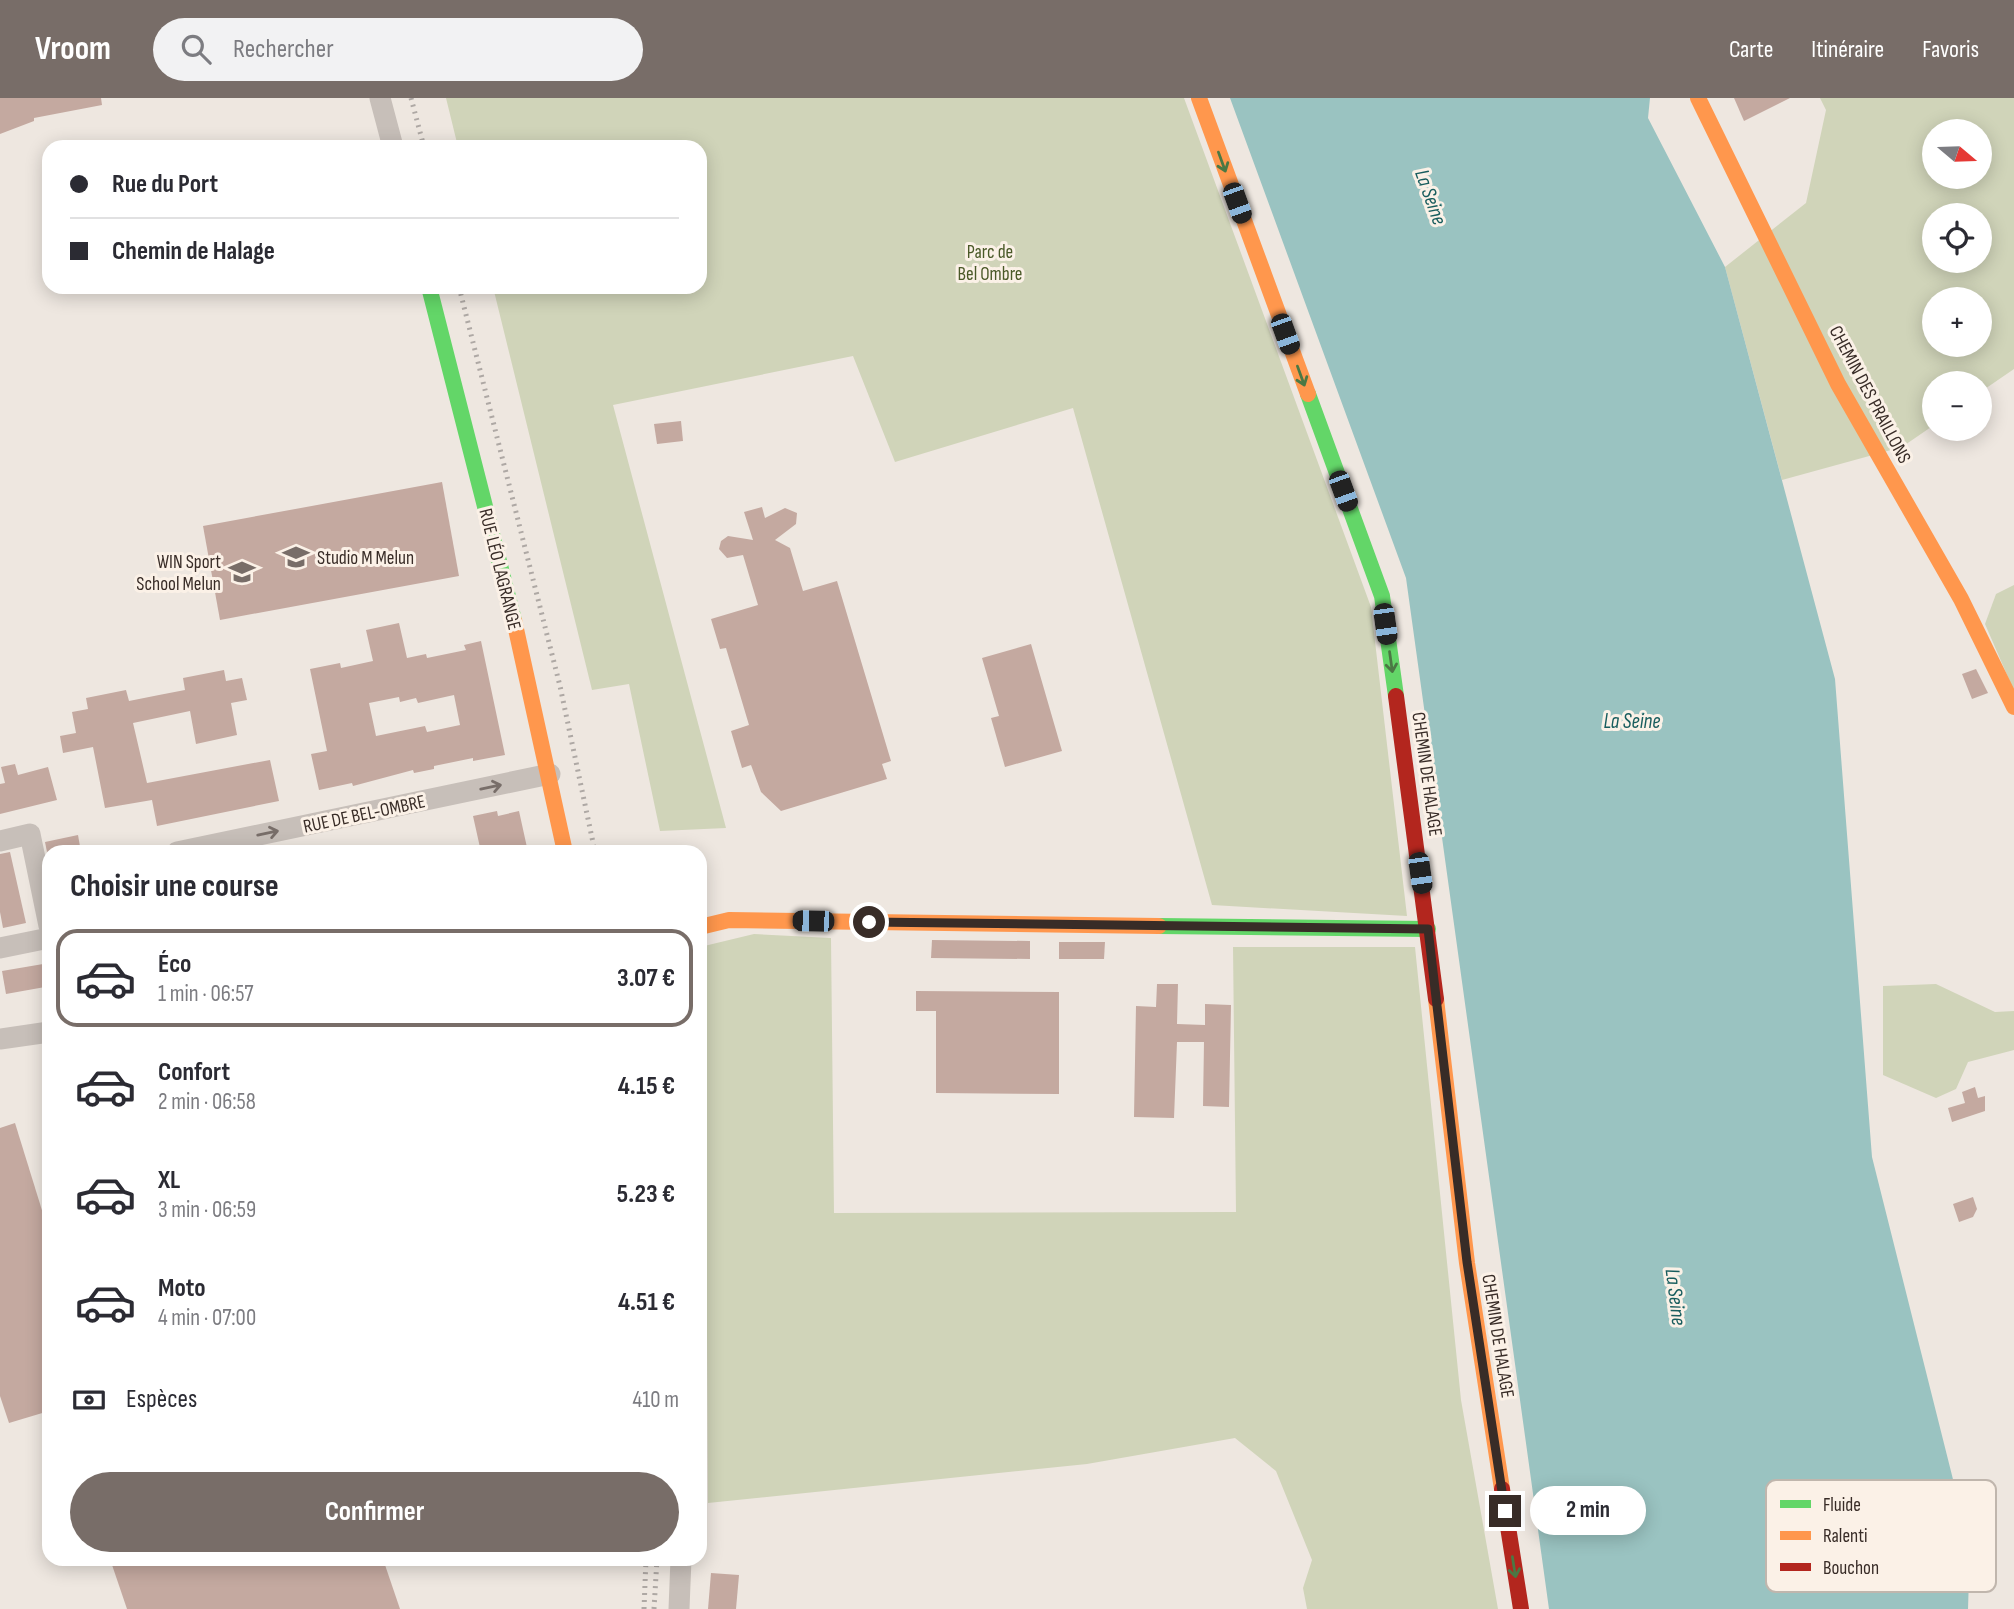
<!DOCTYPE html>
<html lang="fr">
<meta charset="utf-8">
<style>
body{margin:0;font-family:"Sofia Sans Condensed",sans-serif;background:#f2f2f3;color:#2b2b33;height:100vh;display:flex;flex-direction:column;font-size:26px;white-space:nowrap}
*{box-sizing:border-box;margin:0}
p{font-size:23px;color:#7c7c81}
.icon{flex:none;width:38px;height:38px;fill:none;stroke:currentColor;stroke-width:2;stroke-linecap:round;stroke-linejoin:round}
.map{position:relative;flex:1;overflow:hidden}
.details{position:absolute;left:42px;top:747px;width:665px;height:721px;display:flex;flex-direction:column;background:#fff;border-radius:21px;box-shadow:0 4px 18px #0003}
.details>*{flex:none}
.banner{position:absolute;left:42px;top:42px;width:665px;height:154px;border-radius:21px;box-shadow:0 4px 18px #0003;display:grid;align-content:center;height:154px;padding:0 28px;background:#fff}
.needle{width:46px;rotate:109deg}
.tools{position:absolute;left:1922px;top:21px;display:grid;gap:14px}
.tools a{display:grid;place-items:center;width:70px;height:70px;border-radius:50%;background:#fff;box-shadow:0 4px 18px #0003;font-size:35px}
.end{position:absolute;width:32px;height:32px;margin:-16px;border:9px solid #382c27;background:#fff;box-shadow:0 0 0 4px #fff}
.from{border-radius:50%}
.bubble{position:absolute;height:49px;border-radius:24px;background:#fff;box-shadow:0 4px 18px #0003;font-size:23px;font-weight:700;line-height:49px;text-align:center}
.car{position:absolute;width:21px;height:42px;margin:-21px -10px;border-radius:9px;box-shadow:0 0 5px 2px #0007;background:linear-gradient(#222 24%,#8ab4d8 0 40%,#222 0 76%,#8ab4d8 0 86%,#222 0)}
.banner b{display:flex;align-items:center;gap:24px;height:66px;font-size:26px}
.banner b+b{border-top:2px solid #e1e1e2}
.banner i{width:18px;height:18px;background:#2b2b33}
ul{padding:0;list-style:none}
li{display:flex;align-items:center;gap:21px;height:98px;margin:0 14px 10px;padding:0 14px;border:4px solid transparent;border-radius:21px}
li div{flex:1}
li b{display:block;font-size:26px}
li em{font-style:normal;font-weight:700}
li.selected{border-color:#786d68}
li>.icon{width:63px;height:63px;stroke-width:1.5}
h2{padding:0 28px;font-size:32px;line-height:84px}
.pay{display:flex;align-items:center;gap:18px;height:77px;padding:0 28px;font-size:26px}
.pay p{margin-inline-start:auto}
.primary-button{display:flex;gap:14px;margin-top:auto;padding:14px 28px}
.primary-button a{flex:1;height:80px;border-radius:42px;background:#786d68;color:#fff;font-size:28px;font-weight:700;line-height:80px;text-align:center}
header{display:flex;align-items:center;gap:42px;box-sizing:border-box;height:98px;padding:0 35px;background:#786d68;color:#fff}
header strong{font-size:33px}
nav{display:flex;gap:38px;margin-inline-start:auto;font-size:24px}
.search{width:490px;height:63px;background:#f2f2f3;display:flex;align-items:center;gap:18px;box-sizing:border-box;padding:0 24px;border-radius:38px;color:#7c7c81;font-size:26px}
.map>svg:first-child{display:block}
.green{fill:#d0d4b9;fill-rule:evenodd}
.water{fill:#9ac3c1}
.building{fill:#c4a9a0;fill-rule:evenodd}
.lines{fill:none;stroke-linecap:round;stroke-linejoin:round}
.street{stroke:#c7bfb9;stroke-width:21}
.fast{stroke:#63d668;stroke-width:16}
.slow{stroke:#ff974d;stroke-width:16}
.jam{stroke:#b3261e;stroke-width:16}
.rail{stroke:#aea8a4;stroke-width:5;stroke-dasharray:2 5;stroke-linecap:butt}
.oneway{stroke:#4b7844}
.oneway2{stroke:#786e69}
.route{stroke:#382c27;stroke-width:9}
.labels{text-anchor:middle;stroke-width:6;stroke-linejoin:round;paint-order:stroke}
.park-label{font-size:19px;fill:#4a5928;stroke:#fbf1e7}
.street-label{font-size:19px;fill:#382c27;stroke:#fbf1e7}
.poi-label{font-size:19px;fill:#382c27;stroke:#fbf1e7;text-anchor:start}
.water-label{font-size:21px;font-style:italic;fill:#185d5e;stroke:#fbf1e7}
.key{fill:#fbf1e7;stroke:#c0b6ad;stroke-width:2}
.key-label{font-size:19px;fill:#382c27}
</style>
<header>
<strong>Vroom</strong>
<div class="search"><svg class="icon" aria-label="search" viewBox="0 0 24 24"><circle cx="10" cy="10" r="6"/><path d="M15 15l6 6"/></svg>Rechercher</div>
<nav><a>Carte</a><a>Itinéraire</a><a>Favoris</a></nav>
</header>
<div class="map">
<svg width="2014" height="1511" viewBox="0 0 2014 1511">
<rect width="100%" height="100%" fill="#eee7e0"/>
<g class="green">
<path d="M446,0H1184L1371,509L1407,818L1212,807L1073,310L895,364L853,258L613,307L726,730L660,733L629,586L592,592L493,189H700V49H458Z"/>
<path d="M1820,0H2014V271L1979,295V285H1934V327L1902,349L1782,382L1725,169L1806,105L1826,12ZM1934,33H1979V79H1934ZM1934,117H1979V163H1934ZM1934,201H1979V247H1934Z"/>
<path d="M2014,487V593L1985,526L1996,496Z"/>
<path d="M754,836L831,840L834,1115L1236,1114L1233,849H1415L1461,1302L1498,1511H1307L1303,1490L1312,1462L1276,1373L1235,1340L1087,1366L708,1405L707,1238L700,1137V849Z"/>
<path d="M1936,886L1995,914L2014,913V952L1968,964L1956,991L1936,1000L1883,977V888Z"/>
</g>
<path class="water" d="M1230,0H1650L1648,20L1725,169L1835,581L1872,1059L1970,1449L1968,1511H1549L1406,480Z"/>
<g class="building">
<path d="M0,0H101L102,7L34,20V23L0,36Z"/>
<path d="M1734,0H1790L1744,23Z"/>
<path d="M681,323L683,343L657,346L654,326Z"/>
<path d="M442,384L459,478L220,522L203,428Z"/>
<path d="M762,409L765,420L785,410L797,415L796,426L775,442L790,450L803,493L837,483L891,663L882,666L887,681L781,713L761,694L751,667L742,670L731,633L749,627L726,550L720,551L711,521L758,507L743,457L727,460L719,451L721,443L728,438L753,442L744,414Z"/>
<path d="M399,525L407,560L426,556L427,560L466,552L464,547L481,543L505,657L473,663V660L434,668V671L414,675L413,672L353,688L352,685L319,692L311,656L327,653L310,571L340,565L341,570L373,563L366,532ZM454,597L460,627L427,634L425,628L376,638L369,605L399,599L400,604L416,600L418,605Z"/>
<path d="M1031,546L1062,653L1005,669L991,620L999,618L982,560Z"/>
<path d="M1976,571L1988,595L1972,601L1962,576Z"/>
<path d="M224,572L226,583L242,580L247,602L231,605L237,637L196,646L190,613L133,625L147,685L270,662L279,703L157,728L152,702L105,710L93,649L63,655L60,638L76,635L72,614L88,611L86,600L126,592L129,603L159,597L185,592L183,580Z"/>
<path d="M15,666L18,677L48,669L57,702L0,716V686L5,685L1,669Z"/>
<path d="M497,713L498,718L519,713L528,754H481L473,718Z"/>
<path d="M78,737L81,754H47L45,744Z"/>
<path d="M10,754L26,825L3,830L0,814V756Z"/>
<path d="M932,842L1030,843V861L931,860Z"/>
<path d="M1059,844H1105L1104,861H1059Z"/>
<path d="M49,865V885L45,889L6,896L2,873Z"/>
<path d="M1157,886H1178L1177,926L1205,927V906L1231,907L1229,1009L1203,1008L1204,944H1177L1174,1020L1134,1019L1136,908L1156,909Z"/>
<path d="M916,893L1059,894V996L936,995V913H916Z"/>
<path d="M1975,989L1978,1000L1985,998V1013L1952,1024L1948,1010L1965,1005L1962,994Z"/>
<path d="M15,1025L49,1135V1313L9,1325L0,1298V1030Z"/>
<path d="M1973,1099L1977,1111L1973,1119L1959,1124L1953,1106Z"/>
<path d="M110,1461H383L400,1511H127Z"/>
<path d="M711,1475L739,1477L736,1511H708Z"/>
</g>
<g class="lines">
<g class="street">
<path d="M380,0L393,49"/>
<path d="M0,743L30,736L49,828"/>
<path d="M177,754L550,676"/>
<path d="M0,850L49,840"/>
<path d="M0,941L49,934"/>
<path d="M679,1511L681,1461"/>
</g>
<g class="fast">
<path d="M429,189L514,522"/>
<path d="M1308,296L1382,498L1396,598"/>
<path d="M1159,828L1428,831"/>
</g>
<g class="slow">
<path d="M1199,0L1308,296"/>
<path d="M1698,0L1838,286L1961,501L2014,609"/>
<path d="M514,522L565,754"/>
<path d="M700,829L729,822L1159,828"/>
<path d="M1436,901L1467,1165L1502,1391"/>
</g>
<g class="jam">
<path d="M1396,598L1436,901"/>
<path d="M1502,1391L1521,1511"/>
</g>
<g class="rail">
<path d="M411,0L424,49"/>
<path d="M459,189L560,588L595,754"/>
<path d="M644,1511L646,1461"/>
<path d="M654,1511L657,1461"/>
</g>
</g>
<defs><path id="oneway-shaft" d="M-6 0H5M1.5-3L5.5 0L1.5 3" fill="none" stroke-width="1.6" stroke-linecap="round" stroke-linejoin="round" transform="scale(1.75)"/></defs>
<g class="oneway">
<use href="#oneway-shaft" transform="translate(1222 64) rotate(70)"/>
<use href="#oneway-shaft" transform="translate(1301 278) rotate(70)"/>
<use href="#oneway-shaft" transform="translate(1391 564) rotate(82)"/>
<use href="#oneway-shaft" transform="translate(1514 1469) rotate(81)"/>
</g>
<g class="oneway2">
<use href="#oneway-shaft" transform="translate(491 689) rotate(-12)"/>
<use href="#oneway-shaft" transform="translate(268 735) rotate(-12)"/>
</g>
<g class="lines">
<path class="route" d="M869,824L1428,831L1467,1164L1505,1413"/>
</g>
<defs>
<g id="university-bare" transform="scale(2.1)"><path d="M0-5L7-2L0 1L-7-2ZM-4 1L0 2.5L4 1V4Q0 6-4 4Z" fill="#786d68" stroke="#fbf1e7" stroke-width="2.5" paint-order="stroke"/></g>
</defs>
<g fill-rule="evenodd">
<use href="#university-bare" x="296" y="459"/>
<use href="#university-bare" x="242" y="474"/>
</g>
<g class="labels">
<g class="park-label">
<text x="990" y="160">Parc de<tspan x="990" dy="22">Bel Ombre</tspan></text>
</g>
<g class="street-label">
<text transform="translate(1871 296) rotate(62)" y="7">CHEMIN DES PRAILLONS</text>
<text transform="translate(501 471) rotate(76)" y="7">RUE LÉO LAGRANGE</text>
<text transform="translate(1428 676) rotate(82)" y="7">CHEMIN DE HALAGE</text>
<text transform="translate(364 715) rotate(-12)" y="7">RUE DE BEL-OMBRE</text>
<text transform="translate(1499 1238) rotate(81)" y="7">CHEMIN DE HALAGE</text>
</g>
<g class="poi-label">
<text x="317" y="466">Studio M Melun</text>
<text x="221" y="470" text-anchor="end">WIN Sport<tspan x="221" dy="22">School Melun</tspan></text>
</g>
<g class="water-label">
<text transform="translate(1431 99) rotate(70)" y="7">La Seine</text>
<text x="1632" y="630">La Seine</text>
<text transform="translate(1676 1199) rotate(83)" y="7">La Seine</text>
</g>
</g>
<rect x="1766" y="1382" width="230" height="112" rx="10" class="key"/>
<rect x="1780" y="1402" width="31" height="8" fill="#63d668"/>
<rect x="1780" y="1433" width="31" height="9" fill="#ff974d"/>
<rect x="1780" y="1465" width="31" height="8" fill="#b3261e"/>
<g class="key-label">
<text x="1823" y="1413">Fluide</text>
<text x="1823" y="1444">Ralenti</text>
<text x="1823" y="1476">Bouchon</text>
</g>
</svg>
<div class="tools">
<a><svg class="needle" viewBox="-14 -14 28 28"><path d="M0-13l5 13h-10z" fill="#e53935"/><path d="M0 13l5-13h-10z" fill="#7c7c81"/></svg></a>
<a><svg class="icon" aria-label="locate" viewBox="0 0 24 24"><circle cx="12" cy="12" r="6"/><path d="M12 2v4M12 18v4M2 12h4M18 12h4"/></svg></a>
<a>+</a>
<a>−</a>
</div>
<i class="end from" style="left:869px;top:824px"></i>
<i class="end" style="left:1505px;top:1413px"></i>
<div class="bubble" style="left:1530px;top:1388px;width:116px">2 min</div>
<i class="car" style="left:1237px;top:105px;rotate:160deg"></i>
<i class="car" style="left:1285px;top:236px;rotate:160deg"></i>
<i class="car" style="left:1343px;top:393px;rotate:160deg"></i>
<i class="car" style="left:1385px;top:526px;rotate:172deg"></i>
<i class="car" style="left:1420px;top:775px;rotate:172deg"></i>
<i class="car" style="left:813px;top:823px;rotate:271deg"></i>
<div class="banner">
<b><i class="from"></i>Rue du Port</b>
<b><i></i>Chemin de Halage</b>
</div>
<section class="details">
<h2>Choisir une course</h2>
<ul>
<li class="selected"><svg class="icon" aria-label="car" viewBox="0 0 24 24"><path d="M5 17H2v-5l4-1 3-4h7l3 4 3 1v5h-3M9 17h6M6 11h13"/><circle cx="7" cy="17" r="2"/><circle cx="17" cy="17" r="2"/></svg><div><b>Éco</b><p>1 min · 06:57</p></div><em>3.07 €</em></li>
<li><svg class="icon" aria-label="car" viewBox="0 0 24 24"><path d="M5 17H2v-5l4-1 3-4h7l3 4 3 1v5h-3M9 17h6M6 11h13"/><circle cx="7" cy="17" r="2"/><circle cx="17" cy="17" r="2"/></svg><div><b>Confort</b><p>2 min · 06:58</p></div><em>4.15 €</em></li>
<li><svg class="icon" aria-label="car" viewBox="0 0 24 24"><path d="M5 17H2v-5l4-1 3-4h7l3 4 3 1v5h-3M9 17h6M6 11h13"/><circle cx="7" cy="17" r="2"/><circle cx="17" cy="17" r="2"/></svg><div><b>XL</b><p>3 min · 06:59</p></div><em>5.23 €</em></li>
<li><svg class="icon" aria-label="car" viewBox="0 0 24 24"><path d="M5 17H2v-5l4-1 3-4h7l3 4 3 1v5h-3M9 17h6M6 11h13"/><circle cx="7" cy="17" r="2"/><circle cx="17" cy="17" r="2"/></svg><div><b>Moto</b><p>4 min · 07:00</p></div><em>4.51 €</em></li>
</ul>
<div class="pay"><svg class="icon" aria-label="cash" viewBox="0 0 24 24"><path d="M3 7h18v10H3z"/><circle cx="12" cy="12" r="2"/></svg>Espèces<p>410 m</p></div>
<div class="primary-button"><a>Confirmer</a></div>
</section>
</div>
